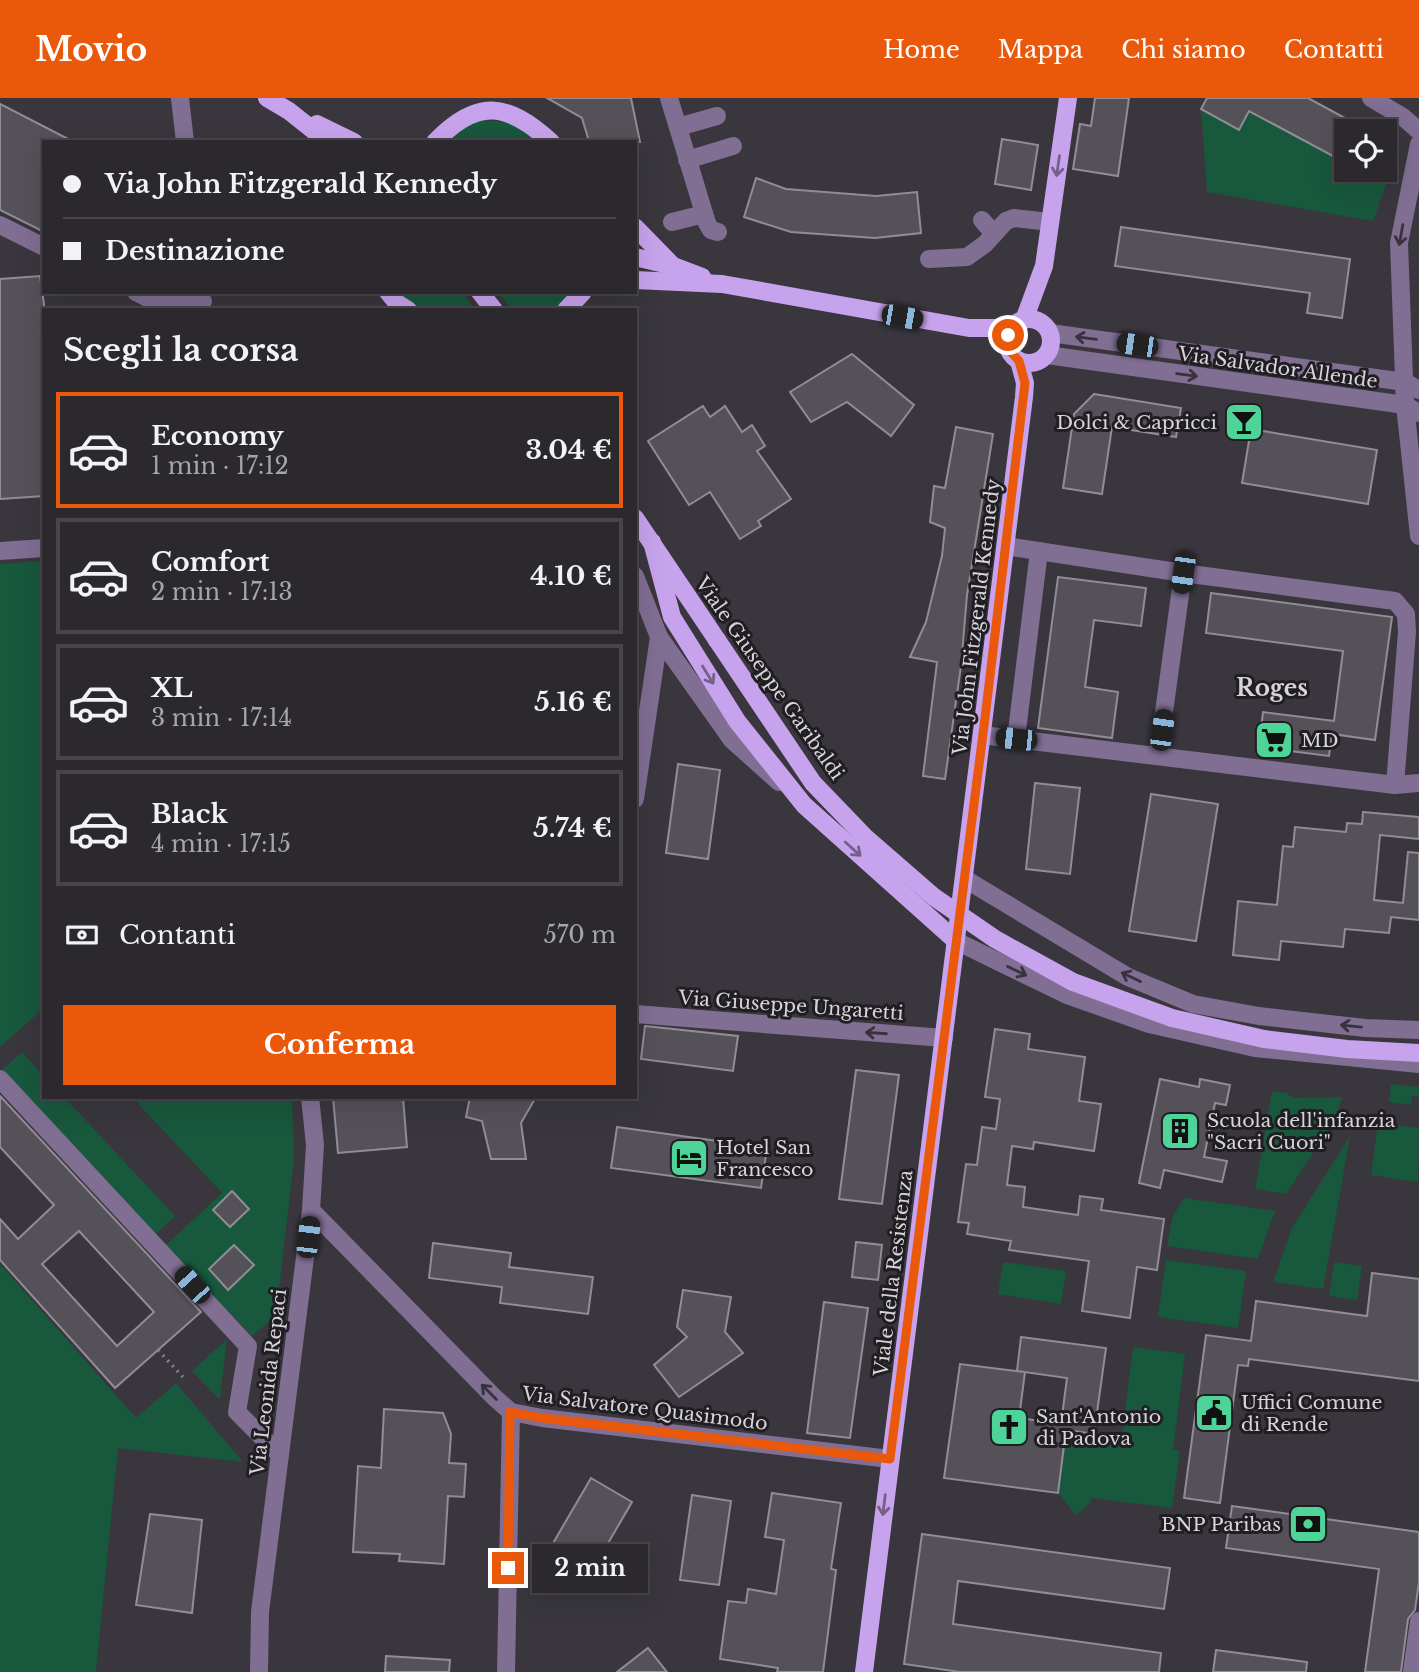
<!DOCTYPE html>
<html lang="it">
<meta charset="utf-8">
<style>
body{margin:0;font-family:"Libre Baskerville",serif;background:#37343a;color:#f1f3f6;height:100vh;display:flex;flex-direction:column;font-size:26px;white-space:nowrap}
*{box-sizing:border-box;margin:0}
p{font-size:23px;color:#a6a6aa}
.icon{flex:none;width:38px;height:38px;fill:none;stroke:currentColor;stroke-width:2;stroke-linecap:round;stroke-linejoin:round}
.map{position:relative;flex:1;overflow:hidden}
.sheet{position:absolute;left:42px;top:210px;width:595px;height:791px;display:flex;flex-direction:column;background:#2b282e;border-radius:0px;box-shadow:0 7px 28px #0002,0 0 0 2px #47444a}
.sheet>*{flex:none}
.guide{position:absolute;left:42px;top:42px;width:595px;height:154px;border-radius:0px;box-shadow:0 7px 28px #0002,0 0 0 2px #47444a;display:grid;align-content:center;height:154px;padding:0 21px;background:#2b282e}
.tools{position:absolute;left:1334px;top:21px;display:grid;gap:14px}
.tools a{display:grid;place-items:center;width:63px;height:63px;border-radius:0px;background:#2b282e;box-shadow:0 7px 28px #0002,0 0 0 2px #47444a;font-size:35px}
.end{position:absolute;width:32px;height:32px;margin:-16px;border:9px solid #ea580c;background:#fff;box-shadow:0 0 0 4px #fff}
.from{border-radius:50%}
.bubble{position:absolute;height:49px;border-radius:0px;background:#2b282e;box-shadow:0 7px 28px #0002,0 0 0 2px #47444a;font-size:23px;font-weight:700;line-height:49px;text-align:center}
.car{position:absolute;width:21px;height:42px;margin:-21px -10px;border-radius:9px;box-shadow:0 0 5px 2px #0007;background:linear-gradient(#222 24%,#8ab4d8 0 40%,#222 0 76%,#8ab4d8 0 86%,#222 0)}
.guide b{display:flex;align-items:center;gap:24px;height:66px;font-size:26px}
.guide b+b{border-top:2px solid #47444a}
.guide i{width:18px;height:18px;background:#f1f3f6}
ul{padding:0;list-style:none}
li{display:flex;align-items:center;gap:21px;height:116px;margin:0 14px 10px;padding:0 7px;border:4px solid #47444a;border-radius:0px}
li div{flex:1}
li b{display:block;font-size:26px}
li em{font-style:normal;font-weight:700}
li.selected{border-color:#ea580c}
li>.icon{width:63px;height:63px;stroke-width:1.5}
h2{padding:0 21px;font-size:32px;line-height:84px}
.pay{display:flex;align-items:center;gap:18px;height:77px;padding:0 21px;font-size:26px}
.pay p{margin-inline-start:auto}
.button{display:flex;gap:14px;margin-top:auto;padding:14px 21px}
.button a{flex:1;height:80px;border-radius:0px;background:#ea580c;color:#fff;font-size:28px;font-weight:700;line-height:80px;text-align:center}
header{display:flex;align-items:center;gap:42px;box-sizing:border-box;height:98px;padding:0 35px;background:#ea580c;color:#fff}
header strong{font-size:33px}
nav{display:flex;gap:38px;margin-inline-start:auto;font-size:24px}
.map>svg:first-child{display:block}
.green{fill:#18583d}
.building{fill:#555159;stroke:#918c96;stroke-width:2;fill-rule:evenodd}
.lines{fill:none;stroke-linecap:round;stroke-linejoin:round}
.path{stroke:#858289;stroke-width:3.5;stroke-dasharray:2 5;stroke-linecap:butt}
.minor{stroke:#806e93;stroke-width:18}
.major{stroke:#c8a3ed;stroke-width:18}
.major-bridge{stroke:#c8a3ed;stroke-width:18}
.oneway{stroke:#746088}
.oneway2{stroke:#38323e}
.route{stroke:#ea580c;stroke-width:9}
.labels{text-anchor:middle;stroke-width:6;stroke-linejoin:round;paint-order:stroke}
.street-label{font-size:19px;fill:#d6d4d9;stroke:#201e22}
.poi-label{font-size:19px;fill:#d6d4d9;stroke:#201e22;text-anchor:start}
.quarter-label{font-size:23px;font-weight:bold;fill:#d6d4d9;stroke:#201e22}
</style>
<header>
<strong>Movio</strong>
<nav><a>Home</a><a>Mappa</a><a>Chi siamo</a><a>Contatti</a></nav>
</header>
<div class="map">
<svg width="1419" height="1574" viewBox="0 0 1419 1574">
<rect width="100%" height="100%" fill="#39363e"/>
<g class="green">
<path d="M1201,11L1239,31L1249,13L1346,65V72H1359L1386,86L1373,123L1207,94Z"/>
<path d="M480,22L511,24L541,44H447L455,33Z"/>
<path d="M396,194H462L475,212H422Z"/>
<path d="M498,194H575L560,212H512Z"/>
<path d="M44,463V910L0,949V466Z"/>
<path d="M22,954L44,978V999H64L175,1118L155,1137L1,973Z"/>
<path d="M1391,986L1419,989V999L1412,998L1411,1007L1389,1004Z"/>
<path d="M1272,993L1287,995L1293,1000L1342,999L1335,1022L1286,1096L1255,1091Z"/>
<path d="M132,999H292L294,1061L276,1218L252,1238L165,1148L222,1095Z"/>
<path d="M1378,1024L1419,1030L1418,1084L1371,1077Z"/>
<path d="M1350,1038L1323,1191L1273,1184L1292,1130Z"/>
<path d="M1184,1100L1275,1113L1258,1161L1167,1148L1173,1118Z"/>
<path d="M1166,1162L1246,1173L1238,1230L1158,1219Z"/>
<path d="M1003,1164L1066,1173L1061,1206L998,1196Z"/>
<path d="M1334,1164L1362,1168L1357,1202L1329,1198Z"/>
<path d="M0,1166L136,1320L176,1285L243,1364L118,1350L96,1574H0Z"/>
<path d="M227,1241L220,1300H218L192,1273Z"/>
<path d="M1133,1249L1185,1256L1173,1352L1180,1353L1172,1410L1091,1400L1089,1406L1076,1417L1058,1395L1065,1338L1121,1345Z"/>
</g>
<g class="building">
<path d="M547,0H631L640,44H593L588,40L582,20Z"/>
<path d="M1095,0H1129L1118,78L1073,71L1080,26L1091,28Z"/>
<path d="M1207,0H1308L1369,33H1346V65L1249,13L1239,32L1201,11Z"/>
<path d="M0,6L74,44H44V134L0,112Z"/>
<path d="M1002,41L1038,47L1031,92L995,86Z"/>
<path d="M756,80L786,91L876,98L917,94L921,135L875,140L791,134L744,119Z"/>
<path d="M1121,129L1350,161L1342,220L1307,215L1310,195L1115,168Z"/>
<path d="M40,178L44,206V398L0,401V181Z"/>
<path d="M852,256L914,307L891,338L847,304L811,324L790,294Z"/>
<path d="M1094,296L1181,310L1176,339L1112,329L1102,396L1063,390L1074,316Z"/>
<path d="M703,308L710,319L725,308L742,334L752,327L765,348L757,353L791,401L758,423L761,428L740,441L710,394L689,407L648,343Z"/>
<path d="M956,329L993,336L967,497L961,568L945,681L923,678L937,564L910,559L926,524L942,458L945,430L930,424L934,388L945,390Z"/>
<path d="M1251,331L1377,352L1368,406L1242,385Z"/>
<path d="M1058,479L1146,490L1141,528L1094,522L1085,589L1118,594L1112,640L1038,630Z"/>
<path d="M1211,495L1392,519L1375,642L1332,636L1329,658L1259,649L1263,614L1334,623L1343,553L1206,535Z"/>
<path d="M678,666L720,672L708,761L666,755Z"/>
<path d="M1035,685L1080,690L1070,776L1026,771Z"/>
<path d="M1151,696L1218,706L1196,843L1129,833Z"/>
<path d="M1363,714L1419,719V741L1380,737L1374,802L1403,805L1408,754L1419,755V822L1391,819L1389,835L1345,831L1343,849L1281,843L1279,862L1233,857L1238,803L1277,807L1283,748L1293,749L1295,729L1346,734L1347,725L1362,726Z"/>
<path d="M645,928L738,938L733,973L641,961Z"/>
<path d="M995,931L1030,936L1028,951L1085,959L1079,1003L1101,1006L1094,1053L1034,1044L1033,1051L1012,1048L1007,1087L1025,1089L1023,1109L1078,1117L1080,1098L1103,1101L1101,1112L1164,1121L1157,1172L1137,1169L1130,1220L1082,1213L1089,1163L1009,1152L1011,1143L967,1136L969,1125L958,1124L966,1066L977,1067L982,1029L996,1031L1000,1001L985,999Z"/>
<path d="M856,972L899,977L882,1106L839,1101Z"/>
<path d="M1160,981L1199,989L1200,981L1230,987L1226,1007L1215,1005L1204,1059L1227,1063L1222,1084L1164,1072L1160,1090L1139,1085Z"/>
<path d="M0,998L201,1214L115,1290L0,1162V1121L18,1141L54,1107L0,1049ZM79,1133L154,1214L117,1248L42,1166Z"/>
<path d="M333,999H403L407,1049L338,1055Z"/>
<path d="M470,999H536L521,1025L526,1061H491L482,1023L466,1019Z"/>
<path d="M617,1029L767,1050L761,1090L611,1070Z"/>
<path d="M232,1093L249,1111L230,1129L213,1112Z"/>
<path d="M856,1144L882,1147L878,1182L852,1179Z"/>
<path d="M433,1145L511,1155L509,1169L593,1179L588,1216L500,1205L502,1189L429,1180Z"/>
<path d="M234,1147L254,1167L228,1192L209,1171Z"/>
<path d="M1372,1175L1419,1181V1283L1249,1261L1248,1268L1238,1267L1220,1405L1184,1400L1206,1237L1251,1243L1256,1203L1367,1218Z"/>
<path d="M683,1192L731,1199L725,1234L743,1255L679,1299L654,1267L687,1239L677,1229Z"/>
<path d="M824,1204L868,1210L850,1340L807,1335Z"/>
<path d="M1021,1239L1106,1250L1094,1336L1066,1332L1058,1395L944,1380L960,1266L1025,1274L1019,1320L1061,1326L1067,1280L1017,1273Z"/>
<path d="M384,1311L443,1315L451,1336L449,1365L466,1366L464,1399L448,1398L444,1466L399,1463L400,1456L353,1454L358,1368L381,1370Z"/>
<path d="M591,1380L632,1404L586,1483L545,1459Z"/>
<path d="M772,1395L841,1405L831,1471L836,1472L823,1574H777L778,1570L720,1561L728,1503L746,1505L748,1491L776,1496L784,1442L765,1439Z"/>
<path d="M692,1397L731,1403L719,1487L680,1482Z"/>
<path d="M1232,1408L1419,1434V1484L1415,1512L1408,1521L1401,1574H1365L1379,1471L1226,1450Z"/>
<path d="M150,1416L202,1422L192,1515L136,1507Z"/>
<path d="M922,1436L1170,1470L1164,1511L958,1483L953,1526L1161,1555L1159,1574H960L904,1566Z"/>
<path d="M648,1550L667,1574H617Z"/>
<path d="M1216,1552L1307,1564L1306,1574H1213Z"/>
<path d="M386,1558L450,1562L449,1574H385Z"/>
</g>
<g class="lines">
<path class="path" d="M158,1252L183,1279"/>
<g class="minor">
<path d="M180,0L185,44"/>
<path d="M669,0L707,125L711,132L718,134"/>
<path d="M1371,0L1403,19L1419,33"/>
<path d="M678,29L717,18"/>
<path d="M1419,46L1399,145L1405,307L1419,438"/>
<path d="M687,62L733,48"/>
<path d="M982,122L994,136"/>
<path d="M672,124L704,116"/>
<path d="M0,127L44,149"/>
<path d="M929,161L967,159L985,146L1006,123L1014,120L1050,124"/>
<path d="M136,194L159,206L203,203"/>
<path d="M1050,235L1405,284L1419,292"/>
<path d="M1047,257L1405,307L1419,315"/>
<path d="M1006,448L1183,475L1395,503L1406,516L1407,534L1395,687"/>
<path d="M0,453L44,450"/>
<path d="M635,478L659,539L732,642L779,684"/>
<path d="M982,637L1395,687L1419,685"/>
<path d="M1016,641L1039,453"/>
<path d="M1158,658L1183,475"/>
<path d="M635,701L659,539"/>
<path d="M965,781L1128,879L1193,906L1259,918L1365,930L1419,932"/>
<path d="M956,843L1067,897L1149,926L1255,950L1419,966"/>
<path d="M635,916L944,940"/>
<path d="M0,981L248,1248L237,1314L280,1357"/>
<path d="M311,1112L495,1300L511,1314L542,1320L890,1361"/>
<path d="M259,1574L260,1514L311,1112L315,1047L310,999"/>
<path d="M506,1574L511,1314"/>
<path d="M1412,1574L1419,1523"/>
</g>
<g class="major">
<path d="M267,0L289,13L328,44"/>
<path d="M317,26L354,44"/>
<path d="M435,44C477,0 507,4 551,44"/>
<path d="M635,129L673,168"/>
<path d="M635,159L673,168L702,179"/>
<path d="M635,182L722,186L969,230H1012"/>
<path d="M388,194L397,205L408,212"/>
<path d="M480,194L494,212"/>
<path d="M566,212L583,194"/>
<circle cx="1029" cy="243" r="22"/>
<path d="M1024,222L1044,168L1068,0"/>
<path d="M635,420L717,542"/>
<path d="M652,444L672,519L737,623L804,707L956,843"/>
<path d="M864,1574L1024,299L1025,285L1019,263"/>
</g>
<path class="major-bridge" d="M717,542L813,685L865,739L934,799L995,841L1073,884L1172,920L1264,941L1347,951L1419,955"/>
</g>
<defs><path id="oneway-shaft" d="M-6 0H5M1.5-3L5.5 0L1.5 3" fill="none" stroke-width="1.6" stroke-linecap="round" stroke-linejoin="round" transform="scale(1.75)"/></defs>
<g class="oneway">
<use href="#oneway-shaft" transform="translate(1058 68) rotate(98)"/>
<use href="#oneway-shaft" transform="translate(708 577) rotate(58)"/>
<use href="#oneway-shaft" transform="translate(853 751) rotate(42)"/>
<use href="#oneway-shaft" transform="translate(884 1407) rotate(97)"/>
</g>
<g class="oneway2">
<use href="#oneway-shaft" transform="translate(1401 137) rotate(100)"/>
<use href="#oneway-shaft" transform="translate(1086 240) rotate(-172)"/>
<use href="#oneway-shaft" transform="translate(1187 277) rotate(8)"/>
<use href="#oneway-shaft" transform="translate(1017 873) rotate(26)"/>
<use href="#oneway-shaft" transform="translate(1131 879) rotate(-154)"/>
<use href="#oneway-shaft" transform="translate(1351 928) rotate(-174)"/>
<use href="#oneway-shaft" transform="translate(876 935) rotate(-176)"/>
<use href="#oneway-shaft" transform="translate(489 1294) rotate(-135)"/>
</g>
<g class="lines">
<path class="route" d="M508,1470L510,1314L542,1320L890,1361L985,620L1025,285L1019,263L1009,252L1008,237"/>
</g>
<defs>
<g id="bar-square" transform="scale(2.0125)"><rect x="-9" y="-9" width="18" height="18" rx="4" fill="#4ed399" stroke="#201e22"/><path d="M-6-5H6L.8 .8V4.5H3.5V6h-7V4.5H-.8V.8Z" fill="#111"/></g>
<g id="supermarket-square" transform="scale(2.0125)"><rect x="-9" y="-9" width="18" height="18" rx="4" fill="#4ed399" stroke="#201e22"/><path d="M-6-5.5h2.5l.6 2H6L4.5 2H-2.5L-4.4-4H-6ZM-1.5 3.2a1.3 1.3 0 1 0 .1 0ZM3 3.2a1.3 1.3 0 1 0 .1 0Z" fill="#111"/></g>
<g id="building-square" transform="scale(2.0125)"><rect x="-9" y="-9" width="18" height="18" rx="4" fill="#4ed399" stroke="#201e22"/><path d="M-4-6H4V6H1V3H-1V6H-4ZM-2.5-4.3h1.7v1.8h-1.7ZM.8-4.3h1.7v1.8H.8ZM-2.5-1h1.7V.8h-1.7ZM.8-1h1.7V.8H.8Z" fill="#111"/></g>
<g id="hotel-square" transform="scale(2.0125)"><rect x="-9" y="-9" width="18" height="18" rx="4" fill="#4ed399" stroke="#201e22"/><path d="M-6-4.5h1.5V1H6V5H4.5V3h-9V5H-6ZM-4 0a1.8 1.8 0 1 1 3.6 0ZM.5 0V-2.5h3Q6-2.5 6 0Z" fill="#111"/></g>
<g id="civic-square" transform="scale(2.0125)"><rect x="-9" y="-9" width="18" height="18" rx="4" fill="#4ed399" stroke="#201e22"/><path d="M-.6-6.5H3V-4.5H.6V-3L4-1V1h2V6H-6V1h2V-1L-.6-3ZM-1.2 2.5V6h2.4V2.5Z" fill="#111"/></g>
<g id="church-square" transform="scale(2.0125)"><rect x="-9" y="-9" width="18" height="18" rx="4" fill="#4ed399" stroke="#201e22"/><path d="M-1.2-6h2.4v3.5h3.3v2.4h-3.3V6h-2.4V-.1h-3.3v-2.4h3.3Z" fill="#111"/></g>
<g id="bank-square" transform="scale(2.0125)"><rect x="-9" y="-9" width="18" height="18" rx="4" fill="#4ed399" stroke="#201e22"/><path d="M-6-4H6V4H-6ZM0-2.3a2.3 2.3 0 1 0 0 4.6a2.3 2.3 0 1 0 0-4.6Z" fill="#111"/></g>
</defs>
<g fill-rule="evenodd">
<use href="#bar-square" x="1244" y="324"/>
<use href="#supermarket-square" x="1274" y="642"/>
<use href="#building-square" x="1180" y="1033"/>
<use href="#hotel-square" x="689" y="1060"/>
<use href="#civic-square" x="1214" y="1315"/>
<use href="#church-square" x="1009" y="1329"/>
<use href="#bank-square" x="1308" y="1426"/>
</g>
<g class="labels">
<g class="street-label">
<text transform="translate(1278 269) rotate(8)" y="7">Via Salvador Allende</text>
<text transform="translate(976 519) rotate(-83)" y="7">Via John Fitzgerald Kennedy</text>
<text transform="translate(770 580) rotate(55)" y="7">Viale Giuseppe Garibaldi</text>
<text transform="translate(791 907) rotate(4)" y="7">Via Giuseppe Ungaretti</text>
<text transform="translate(893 1175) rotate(-83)" y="7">Viale della Resistenza</text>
<text transform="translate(268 1284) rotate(-83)" y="7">Via Leonida Repaci</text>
<text transform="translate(645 1310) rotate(7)" y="7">Via Salvatore Quasimodo</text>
</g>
<g class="poi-label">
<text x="1217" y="331" text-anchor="end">Dolci &amp; Capricci</text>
<text x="1301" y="649">MD</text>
<text x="1207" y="1029">Scuola dell'infanzia<tspan x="1207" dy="22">"Sacri Cuori"</tspan></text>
<text x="716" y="1056">Hotel San<tspan x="716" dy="22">Francesco</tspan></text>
<text x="1241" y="1311">Uffici Comune<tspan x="1241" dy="22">di Rende</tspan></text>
<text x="1036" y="1325">Sant'Antonio<tspan x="1036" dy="22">di Padova</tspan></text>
<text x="1281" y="1433" text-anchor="end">BNP Paribas</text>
</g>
<g class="quarter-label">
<text x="1272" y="598">Roges</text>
</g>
</g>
</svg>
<div class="tools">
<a><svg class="icon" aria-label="locate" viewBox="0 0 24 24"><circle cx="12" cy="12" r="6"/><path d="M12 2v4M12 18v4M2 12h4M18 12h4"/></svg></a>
</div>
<i class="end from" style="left:1008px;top:237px"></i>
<i class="end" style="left:508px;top:1470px"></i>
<div class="bubble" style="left:532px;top:1446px;width:116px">2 min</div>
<i class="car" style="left:902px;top:219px;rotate:100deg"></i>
<i class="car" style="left:1137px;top:247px;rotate:278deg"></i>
<i class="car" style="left:1183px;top:475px;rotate:188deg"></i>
<i class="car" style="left:1162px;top:632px;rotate:8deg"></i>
<i class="car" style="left:1016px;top:641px;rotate:276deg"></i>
<i class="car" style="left:308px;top:1139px;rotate:7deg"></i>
<i class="car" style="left:192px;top:1187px;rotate:318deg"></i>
<div class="guide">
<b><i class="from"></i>Via John Fitzgerald Kennedy</b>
<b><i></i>Destinazione</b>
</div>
<section class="sheet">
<h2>Scegli la corsa</h2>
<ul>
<li class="selected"><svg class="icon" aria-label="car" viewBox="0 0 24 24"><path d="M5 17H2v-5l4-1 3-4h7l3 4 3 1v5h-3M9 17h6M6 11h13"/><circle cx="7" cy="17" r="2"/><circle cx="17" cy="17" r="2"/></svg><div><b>Economy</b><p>1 min · 17:12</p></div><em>3.04 €</em></li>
<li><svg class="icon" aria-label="car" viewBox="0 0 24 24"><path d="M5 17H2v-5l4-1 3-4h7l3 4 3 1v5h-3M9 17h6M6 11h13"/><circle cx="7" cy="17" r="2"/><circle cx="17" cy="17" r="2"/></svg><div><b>Comfort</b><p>2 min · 17:13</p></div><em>4.10 €</em></li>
<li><svg class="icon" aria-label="car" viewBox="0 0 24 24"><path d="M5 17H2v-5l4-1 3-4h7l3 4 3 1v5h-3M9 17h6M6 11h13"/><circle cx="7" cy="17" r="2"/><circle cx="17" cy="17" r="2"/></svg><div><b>XL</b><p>3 min · 17:14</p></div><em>5.16 €</em></li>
<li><svg class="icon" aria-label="car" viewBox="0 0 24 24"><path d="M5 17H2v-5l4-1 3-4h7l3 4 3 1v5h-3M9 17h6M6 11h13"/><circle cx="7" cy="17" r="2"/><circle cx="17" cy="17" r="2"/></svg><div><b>Black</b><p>4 min · 17:15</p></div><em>5.74 €</em></li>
</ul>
<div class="pay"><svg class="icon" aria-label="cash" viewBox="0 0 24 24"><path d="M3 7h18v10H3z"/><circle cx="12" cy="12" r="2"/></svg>Contanti<p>570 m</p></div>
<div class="button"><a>Conferma</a></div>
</section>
</div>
